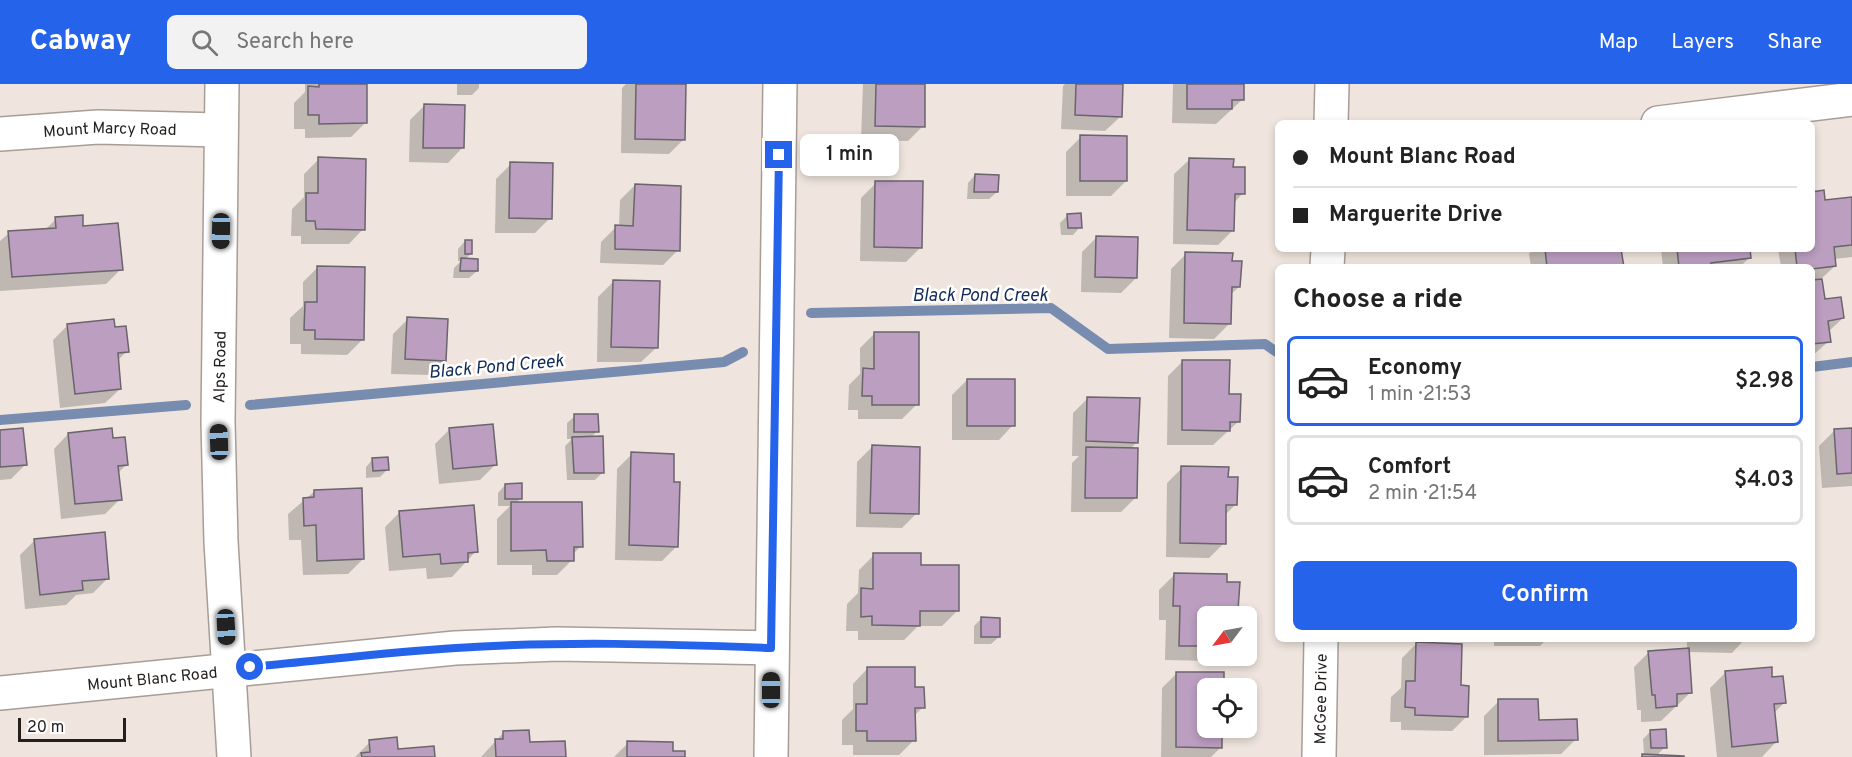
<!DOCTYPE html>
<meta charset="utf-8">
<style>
body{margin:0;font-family:Overpass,sans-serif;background:#f2f2f2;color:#222;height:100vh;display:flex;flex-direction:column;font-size:22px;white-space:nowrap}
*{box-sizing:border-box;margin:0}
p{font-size:20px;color:#767676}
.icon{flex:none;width:33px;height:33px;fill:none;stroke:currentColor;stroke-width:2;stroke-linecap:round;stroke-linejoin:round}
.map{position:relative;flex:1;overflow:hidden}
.sheet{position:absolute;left:1275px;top:180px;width:540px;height:378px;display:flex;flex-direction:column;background:#fff;border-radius:9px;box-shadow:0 3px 9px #0003}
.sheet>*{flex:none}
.top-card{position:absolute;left:1275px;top:36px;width:540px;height:132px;border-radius:9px;box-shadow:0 3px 9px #0003;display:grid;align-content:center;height:132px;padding:0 18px;background:#fff}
.needle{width:39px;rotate:238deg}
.tools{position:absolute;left:1197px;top:522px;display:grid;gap:12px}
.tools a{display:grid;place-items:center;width:60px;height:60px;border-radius:9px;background:#fff;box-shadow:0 3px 9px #0003;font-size:30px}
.scale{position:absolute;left:18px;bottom:15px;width:108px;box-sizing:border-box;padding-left:6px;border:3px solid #231f1d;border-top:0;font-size:16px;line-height:21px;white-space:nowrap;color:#231f1d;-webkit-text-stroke:4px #fff;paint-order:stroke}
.end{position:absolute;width:27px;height:27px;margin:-14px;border:8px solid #2563eb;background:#fff;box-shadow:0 0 0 3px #fff}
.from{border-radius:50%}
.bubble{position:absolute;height:42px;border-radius:9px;background:#fff;box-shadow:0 3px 9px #0003;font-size:20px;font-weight:600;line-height:42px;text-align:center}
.car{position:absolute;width:18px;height:36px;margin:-18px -9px;border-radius:8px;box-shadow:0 0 4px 2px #0007;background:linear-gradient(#222 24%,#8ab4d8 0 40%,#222 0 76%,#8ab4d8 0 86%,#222 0)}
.top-card b{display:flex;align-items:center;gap:21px;height:57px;font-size:22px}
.top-card b+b{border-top:2px solid #e0e0e0}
.top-card i{width:15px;height:15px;background:#222}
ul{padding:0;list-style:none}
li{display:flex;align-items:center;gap:18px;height:90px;margin:0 12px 9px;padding:0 6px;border:3px solid #e0e0e0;border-radius:9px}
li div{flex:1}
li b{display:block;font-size:22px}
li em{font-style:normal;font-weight:600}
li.selected{border-color:#2563eb}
li>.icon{width:54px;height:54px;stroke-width:1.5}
h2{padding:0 18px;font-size:27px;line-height:72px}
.button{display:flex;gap:12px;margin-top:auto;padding:12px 18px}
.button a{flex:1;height:69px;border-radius:9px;background:#2563eb;color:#fff;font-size:24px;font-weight:600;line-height:69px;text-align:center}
header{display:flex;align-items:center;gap:36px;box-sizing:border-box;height:84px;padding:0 30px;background:#2563eb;color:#fff}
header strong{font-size:28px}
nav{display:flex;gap:33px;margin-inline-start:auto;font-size:21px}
.search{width:420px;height:54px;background:#f2f2f2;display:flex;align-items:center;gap:15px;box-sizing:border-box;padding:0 21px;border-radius:9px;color:#767676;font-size:22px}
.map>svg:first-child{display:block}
.shadow{fill:#0003}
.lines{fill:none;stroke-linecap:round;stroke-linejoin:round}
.stream{stroke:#788caf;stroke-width:10}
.building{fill:#bb9ec0;stroke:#6a646c;stroke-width:1.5}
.minor-casing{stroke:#a69d96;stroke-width:36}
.minor{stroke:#fff;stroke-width:33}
.route{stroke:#2563eb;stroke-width:8}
.labels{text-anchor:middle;stroke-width:5;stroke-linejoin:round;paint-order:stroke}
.street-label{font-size:16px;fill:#231f1d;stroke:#fff}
.water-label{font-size:18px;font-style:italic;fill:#112a58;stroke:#fff}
</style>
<header>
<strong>Cabway</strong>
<div class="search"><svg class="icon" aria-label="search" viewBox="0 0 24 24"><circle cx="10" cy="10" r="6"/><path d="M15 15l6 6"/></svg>Search here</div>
<nav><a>Map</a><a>Layers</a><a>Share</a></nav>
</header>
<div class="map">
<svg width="1852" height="673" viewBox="0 0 1852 673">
<rect width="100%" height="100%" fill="#efe5de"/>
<g class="shadow">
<path d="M305,0H365L366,38L351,53L305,54V45H294V19L305,8Z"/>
<path d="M457,0H479V4L472,11H457Z"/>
<path d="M626,0H685L684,55L669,70L621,69L622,4Z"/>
<path d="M863,0H924L923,42L908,57L861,56Z"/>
<path d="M1065,0H1121L1120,33L1105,47L1061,45L1063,2Z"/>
<path d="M1173,0H1243V15L1216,40L1172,39Z"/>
<path d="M425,21L462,64L448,79L409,78L410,36Z"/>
<path d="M1081,53L1126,97L1111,112H1066V68Z"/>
<path d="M319,75L363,145L349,160H301V152H291L292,125L304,113V90Z"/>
<path d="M1189,76L1243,109L1233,120V146L1218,161L1173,160L1174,90Z"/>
<path d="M511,80L550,134L535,149H495L496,95Z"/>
<path d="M975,91L997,108L989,115H967L968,99Z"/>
<path d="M876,99L921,163L906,178L860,177L861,114Z"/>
<path d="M635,101L678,166L663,181L600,179L601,158L616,143H619L620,116Z"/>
<path d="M1812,109L1824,118L1852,114V173L1834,175L1835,182L1821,195L1824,217L1843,234L1828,248L1829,257L1812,272V183H1781L1778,165H1812Z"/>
<path d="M1068,131L1080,143L1073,151H1061L1060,139Z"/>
<path d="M56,135L82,143L121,185L106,200L0,207V157L9,149L45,146Z"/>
<path d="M1097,153L1136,194L1121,209L1081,208L1082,168Z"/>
<path d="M465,157L471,170L464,176L477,187L469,194H453L454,184L461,177H458V165Z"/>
<path d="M1533,165H1619L1622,183H1531L1529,170Z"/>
<path d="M1661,165H1749L1750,173L1740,183H1663Z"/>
<path d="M1186,170L1230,178L1239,203L1230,211L1229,240L1214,255L1169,254L1171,185Z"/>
<path d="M318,183L362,256L347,271L301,270V260H290V234L303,222V198Z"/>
<path d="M613,198L656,264L641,278H597L598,213Z"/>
<path d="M408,235L445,276L430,291L391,290L393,250Z"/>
<path d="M68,241L127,267L117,277L120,305L105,319L60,324L53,256Z"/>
<path d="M875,249L917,320L902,335H858V326H848L849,301L860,290V264Z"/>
<path d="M1183,277L1228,312L1239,337L1213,361H1167L1168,292Z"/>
<path d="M967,296L1013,341L999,356H952V311Z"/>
<path d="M1088,314L1137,358L1130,365L1136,413L1121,428H1071L1072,379L1079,372H1072L1073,329Z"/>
<path d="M575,332L597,347L591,354L603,388L595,396H567L565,362L572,355H567V339Z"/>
<path d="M450,345L495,381L480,396L439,400L435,360Z"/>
<path d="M1852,346V402L1822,404L1819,362L1834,347Z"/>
<path d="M0,348L26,380L11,395L0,396Z"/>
<path d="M68,350L126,381L118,389L120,415L105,430L61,435L54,365Z"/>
<path d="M872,363L917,429L902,444L856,443L857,378Z"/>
<path d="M632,370L672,399L677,462L662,477L615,476L617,385Z"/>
<path d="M373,375L387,386L380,393L366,394V383Z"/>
<path d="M1182,384L1227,394L1235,421L1224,432V459L1209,474L1166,473L1167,399Z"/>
<path d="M505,401L521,414L515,420L581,462L572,471V476L557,491H532V481H497V435L510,422H498V409Z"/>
<path d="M315,407L363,475L348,490L303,491L301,456H289L288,430Z"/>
<path d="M400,428L476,467L452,493L427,495L426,484L389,487L385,443Z"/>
<path d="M35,456L108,494L93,509L76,511L66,521L25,525L20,471Z"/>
<path d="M874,471L919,482L957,527L942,542H918L904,556H858V547H846L847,520L858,509L859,486Z"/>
<path d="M1174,491L1225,499L1237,526L1230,532H1208V572H1215L1210,577L1165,576L1166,536H1159V506Z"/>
<path d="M982,534L999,553L991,560H974V542Z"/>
<path d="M1494,555H1547L1540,562H1494Z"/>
<path d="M1687,555H1745L1732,569L1688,568L1691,608L1661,637L1641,638V626H1637L1634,583L1649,568L1687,566Z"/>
<path d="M1417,559L1459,602L1467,632L1452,647L1401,646V638H1390L1391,613L1401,604L1402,574Z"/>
<path d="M867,585L914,605L923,623L914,632V656L899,671H853V661H842V636L853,625V600Z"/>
<path d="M1177,589L1222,599H1234V604H1208V644H1221V663L1211,673H1161L1162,604Z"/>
<path d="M1725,589L1771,594L1785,618L1774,629L1776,658L1762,673H1717L1710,604Z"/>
<path d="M1499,617L1538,638L1576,655L1561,670L1484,671V632Z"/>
<path d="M1651,647L1665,663L1656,672L1679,673H1641L1644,670L1643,655Z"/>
<path d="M503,649L528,660L565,673H481Z"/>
<path d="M370,658L396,667L433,673H355Z"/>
<path d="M628,659L672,669L684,673H614Z"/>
</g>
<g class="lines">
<g class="stream">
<path d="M811,229L1051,224L1108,265L1265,260L1278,269"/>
<path d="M1812,283L1852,278"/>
<path d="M250,321L724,278L743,268"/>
<path d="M0,336L186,321"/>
</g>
</g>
<g class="building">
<path d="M319,0H367V39L319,40V31H308V2L319,3Z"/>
<path d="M636,0H686L685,56L635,55Z"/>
<path d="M876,0H925V43L875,42Z"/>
<path d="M1076,0H1123L1122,33L1075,31Z"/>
<path d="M1187,0H1244V16H1232V25H1187Z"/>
<path d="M424,20L465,21L464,64H423Z"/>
<path d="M1080,51L1127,52V97H1080Z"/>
<path d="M318,73L366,75L365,146L316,145L315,137H306V109H318Z"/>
<path d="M1189,74L1234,75L1233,83H1245V110H1235L1234,147L1187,146Z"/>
<path d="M510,78L553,79L552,135L509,134Z"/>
<path d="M975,90L999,91L998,108H974Z"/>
<path d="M875,97H923L922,164L874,163Z"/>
<path d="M635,100L681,102L680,167L615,165V141L633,142Z"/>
<path d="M1824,106L1825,116L1852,113V161L1834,163L1836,182L1812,185V183H1797L1795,165H1812V108Z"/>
<path d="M1081,129L1082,144H1068L1067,130Z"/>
<path d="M83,131V142L118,139L123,186L12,193L8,147L56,144L55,133Z"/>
<path d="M1096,152L1138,153L1137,194L1095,193Z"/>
<rect x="465" y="156" width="7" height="14"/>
<path d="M1545,165H1621L1624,183H1547Z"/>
<path d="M1677,165H1750L1751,174L1711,179V183H1679Z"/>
<path d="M1185,168L1233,169L1232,177H1242L1240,203H1232L1231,240L1184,239Z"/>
<path d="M461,174L478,175V187H460Z"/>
<path d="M317,182L365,183L364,256L315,255V246H304L305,218H317Z"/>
<path d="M1822,195L1825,215L1841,213L1844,234L1828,237L1831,258L1812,260V196Z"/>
<path d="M613,196L660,197L658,264L611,263Z"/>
<path d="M407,233L448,235L446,277L405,275Z"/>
<path d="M114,235L115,243L126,242L129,268L118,269L121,305L75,310L67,240Z"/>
<path d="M874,248H919V321H872V312H862L863,284L874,285Z"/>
<path d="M1182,276H1230L1229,310H1241L1240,338H1230V347L1182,346Z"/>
<rect x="967" y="295" width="48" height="47"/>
<path d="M1087,313L1140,314L1138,359L1086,357Z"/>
<path d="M574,330H598L599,348H574Z"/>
<path d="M493,340L497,381L453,385L449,344Z"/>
<path d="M23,344L27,381L0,383V346Z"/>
<path d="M112,344L113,354L125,353L128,381L118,382L122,416L75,420L68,349Z"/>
<path d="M1852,344V389L1837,390L1834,345Z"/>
<path d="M603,352L604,389H574L572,353Z"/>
<path d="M872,361L920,363L919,430L870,429Z"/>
<path d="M1086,363L1138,364L1137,414H1085Z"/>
<path d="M631,368L674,370V398H680L678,463L629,461Z"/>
<path d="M388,373L389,386L373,387L372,374Z"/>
<path d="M1181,382L1229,383L1228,393H1238L1237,421H1226V460L1180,459Z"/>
<path d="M522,399V415H505V400Z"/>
<path d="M362,404L364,475L317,477L316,441L304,442L303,414L314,413V406Z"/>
<path d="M511,418H582L583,463H574V477H547L546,466L511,467Z"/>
<path d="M474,421L478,468L468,469V478L441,480L440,470L403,473L399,427Z"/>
<path d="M105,448L109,495L82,497L83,506L40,511L34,455Z"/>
<path d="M873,469H921V481H959V527H920V542L872,541V532L861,533V504L873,505Z"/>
<path d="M1174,489L1227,490V498H1240L1238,526H1227V532H1208V562H1179L1180,522H1173Z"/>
<path d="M981,533L1000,534V553H981Z"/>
<path d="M1416,558L1462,560L1461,601L1469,602L1468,633L1415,631V624L1405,623L1406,597H1415Z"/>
<path d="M1689,564L1692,609L1677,610V622L1656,624L1655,611H1652L1648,567Z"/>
<path d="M867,583H915V603H924L925,624H915L916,657H867V647H856V620H867Z"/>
<path d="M1772,583V593L1783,592L1786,619L1774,620L1778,658L1732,663L1725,587Z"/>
<path d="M1176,588H1224V598L1235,597V604H1208V644H1222V664L1176,663Z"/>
<path d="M1498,615H1538L1539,636L1577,635L1578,656L1498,657Z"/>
<path d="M1666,645L1667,664H1651L1650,646Z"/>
<path d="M529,646L530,658L565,657L566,673H496L495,655H503V647Z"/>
<path d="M397,653L398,665L434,662L435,673H362L361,669L370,668L369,656Z"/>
<path d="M627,657L673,658V667H685V673H627Z"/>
<path d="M1642,670L1684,672V673H1642Z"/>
</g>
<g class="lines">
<g class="minor-casing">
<g id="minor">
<path d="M222,0L218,338L221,458L234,673"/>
<path d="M1331,39L1332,0"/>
<path d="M1658,39L1852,15"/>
<path id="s1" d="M0,50L98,43L220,46"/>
<path d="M1327,183L1328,165"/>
<path id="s2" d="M0,609L455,564L557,560L771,564"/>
<path d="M771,673L780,0"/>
<path id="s3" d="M1319,673L1321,555"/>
</g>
</g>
<use href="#minor" class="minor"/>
</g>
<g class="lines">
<path class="route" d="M250,583C319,577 387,568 456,564C561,557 666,560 771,564L779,71"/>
</g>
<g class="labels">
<g class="street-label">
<text dy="6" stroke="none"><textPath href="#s1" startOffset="110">Mount Marcy Road</textPath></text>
<text transform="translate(219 283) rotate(-89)" y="6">Alps Road</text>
<text dy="6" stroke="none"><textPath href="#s2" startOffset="153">Mount Blanc Road</textPath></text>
<text dy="6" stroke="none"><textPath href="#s3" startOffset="58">McGee Drive</textPath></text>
</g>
<g class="water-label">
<text x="980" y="217">Black Pond Creek</text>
<text transform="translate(496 282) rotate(-5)" y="6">Black Pond Creek</text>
</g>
</g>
</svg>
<div class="tools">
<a><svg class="needle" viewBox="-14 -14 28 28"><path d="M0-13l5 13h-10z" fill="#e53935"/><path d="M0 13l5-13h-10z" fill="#767676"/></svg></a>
<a><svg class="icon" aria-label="locate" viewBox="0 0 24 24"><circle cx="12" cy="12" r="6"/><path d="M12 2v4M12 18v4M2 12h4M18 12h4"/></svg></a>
</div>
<div class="scale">20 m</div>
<i class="end from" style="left:250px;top:583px"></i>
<i class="end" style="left:779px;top:71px"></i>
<div class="bubble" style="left:800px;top:50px;width:99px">1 min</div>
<i class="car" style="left:221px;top:147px;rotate:181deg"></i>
<i class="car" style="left:219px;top:358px;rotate:358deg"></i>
<i class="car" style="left:226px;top:543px;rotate:177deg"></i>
<i class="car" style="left:771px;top:606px;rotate:0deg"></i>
<div class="top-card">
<b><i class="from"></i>Mount Blanc Road</b>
<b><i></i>Marguerite Drive</b>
</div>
<section class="sheet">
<h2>Choose a ride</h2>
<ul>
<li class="selected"><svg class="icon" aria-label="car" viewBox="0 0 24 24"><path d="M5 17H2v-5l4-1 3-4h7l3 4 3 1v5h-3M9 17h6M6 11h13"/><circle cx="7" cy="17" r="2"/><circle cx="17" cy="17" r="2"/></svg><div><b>Economy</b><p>1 min · 21:53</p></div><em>$2.98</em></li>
<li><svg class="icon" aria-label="car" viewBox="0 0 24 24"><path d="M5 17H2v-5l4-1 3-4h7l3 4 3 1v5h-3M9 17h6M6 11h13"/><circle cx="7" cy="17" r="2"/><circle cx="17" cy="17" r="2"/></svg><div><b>Comfort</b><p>2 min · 21:54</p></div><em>$4.03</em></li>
</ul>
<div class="button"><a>Confirm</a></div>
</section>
</div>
